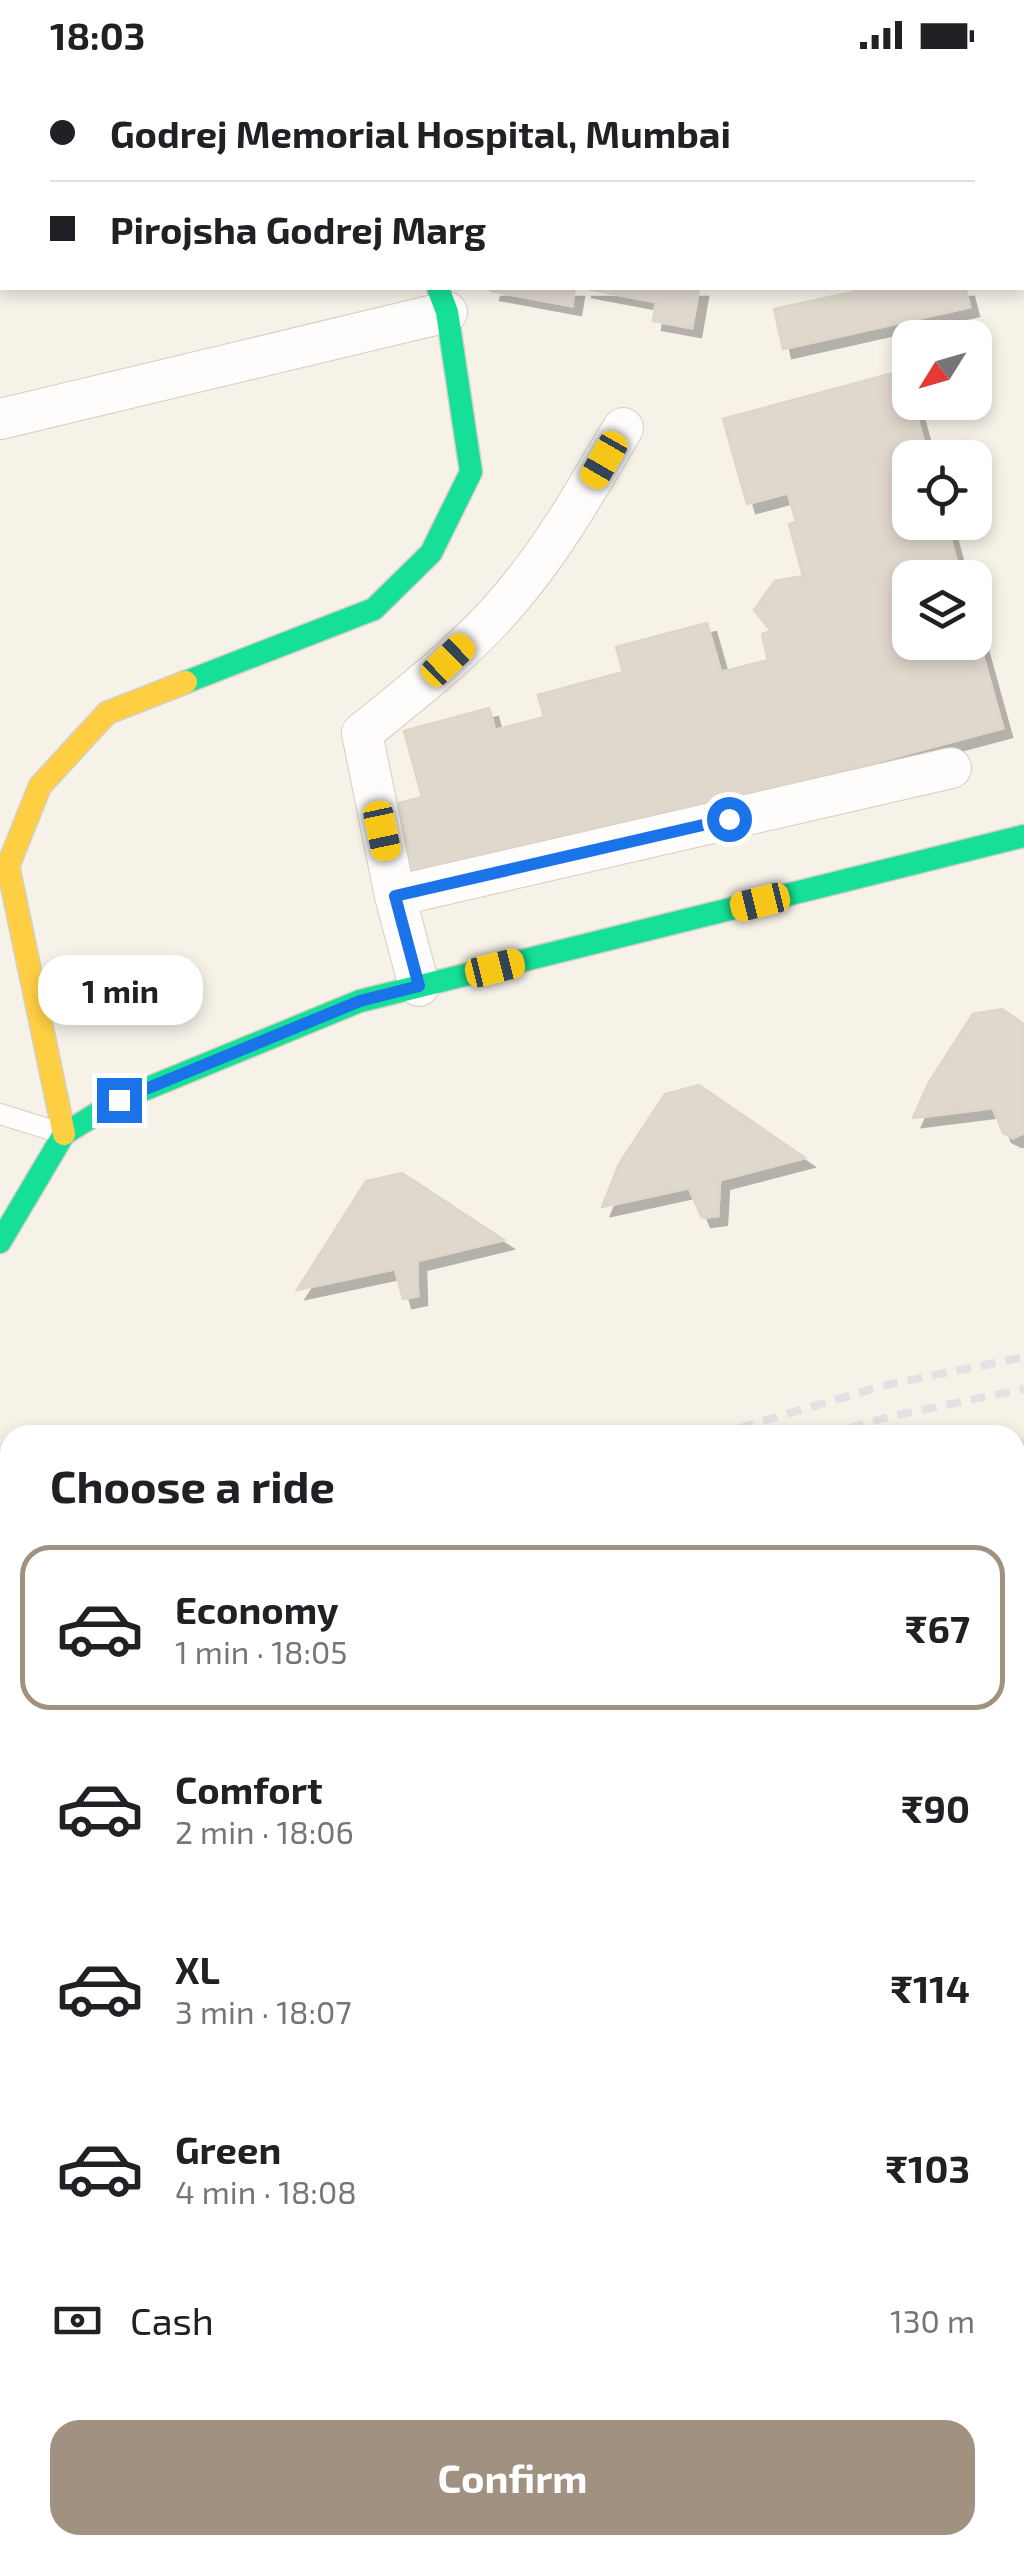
<!DOCTYPE html>
<meta charset="utf-8">
<style>
body{margin:0;font-family:"Exo 2",sans-serif;background:#f6f6f6;color:#202124;height:100vh;display:flex;flex-direction:column;font-size:38px;white-space:nowrap}
*{box-sizing:border-box;margin:0}
p{font-size:32px;color:#757577}
.icon{flex:none;width:55px;height:55px;fill:none;stroke:currentColor;stroke-width:2;stroke-linecap:round;stroke-linejoin:round}
.map{position:relative;flex:1;overflow:hidden}
.sheet{position:absolute;left:0px;top:1355px;width:1025px;height:1130px;display:flex;flex-direction:column;background:#fff;border-radius:30px 30px 0 0;box-shadow:0 5px 15px #0003}
.sheet>*{flex:none}
.top-card{position:absolute;left:0px;top:0px;width:1025px;height:220px;box-shadow:0 5px 15px #0003;display:grid;align-content:center;height:220px;padding:0 50px;background:#fff}
.needle{width:65px;rotate:233deg}
.fabs{position:absolute;left:892px;top:250px;display:grid;gap:20px}
.fabs a{display:grid;place-items:center;width:100px;height:100px;border-radius:20px;background:#fff;box-shadow:0 5px 15px #0003;font-size:50px}
.end{position:absolute;width:45px;height:45px;margin:-22px;border:12px solid #1a73e8;background:#fff;box-shadow:0 0 0 5px #fff}
.from{border-radius:50%}
.bubble{position:absolute;height:70px;border-radius:30px;background:#fff;box-shadow:0 5px 15px #0003;font-size:32px;font-weight:700;line-height:70px;text-align:center}
.car{position:absolute;width:30px;height:60px;margin:-30px -15px;border-radius:12px;box-shadow:0 0 8px 2px #0007;background:linear-gradient(#f5c518 24%,#345 0 40%,#f5c518 0 76%,#345 0 86%,#f5c518 0)}
.top-card b{display:flex;align-items:center;gap:35px;height:95px;font-size:38px}
.top-card b+b{border-top:2px solid #e0e0e0}
.top-card i{width:25px;height:25px;background:#202124}
ul{padding:0;list-style:none}
li{display:flex;align-items:center;gap:30px;height:165px;margin:0 20px 15px;padding:0 30px;border:5px solid transparent;border-radius:30px}
li div{flex:1}
li b{display:block;font-size:38px}
li em{font-style:normal;font-weight:700}
li.active{border-color:#a19181}
li>.icon{width:90px;height:90px;stroke-width:1.5}
h2{padding:0 50px;font-size:45px;line-height:120px}
.pay{display:flex;align-items:center;gap:25px;height:110px;padding:0 50px;font-size:38px}
.pay p{margin-inline-start:auto}
.primary-button{display:flex;gap:20px;margin-top:auto;padding:20px 50px}
.primary-button a{flex:1;height:115px;border-radius:30px;background:#a19181;color:#fff;font-size:40px;font-weight:700;line-height:115px;text-align:center}
.status{display:flex;justify-content:space-between;align-items:center;height:70px;padding:0 50px;background:#fff;direction:ltr}
.status svg{height:28px;fill:currentColor}
.map>svg:first-child{display:block}
.green{fill:#dfedd3}
.building{fill:#e0d8cd;stroke:#dfd6ca;stroke-width:2.5;filter:url(#shadow)}
.lines{fill:none;stroke-linecap:round;stroke-linejoin:round}
.lane-casing{stroke:#d4cec5;stroke-width:22}
.street-casing{stroke:#d4cec5;stroke-width:42}
.fast-casing{stroke:#d6cfc6;stroke-width:25}
.slow-casing{stroke:#d6cfc6;stroke-width:25}
.lane{stroke:#fefdfc;stroke-width:20}
.street{stroke:#fefdfc;stroke-width:40}
.fast{stroke:#16e098;stroke-width:22}
.slow{stroke:#ffcf43;stroke-width:22}
.rail{stroke:#e4e1e4;stroke-width:8;stroke-dasharray:15 10;stroke-linecap:butt}
.route{stroke:#1a73e8;stroke-width:12}
</style>
<div class="status"><b>18:03</b><svg viewBox="0 0 49 12"><path d="M0 12V9h3v3zM5 12V6h3v6zM10 12V3h3v9zM15 12V0h3v12zM26 1h20v11H26zM47 4h2v5h-2z"/></svg></div>
<div class="map">
<svg width="1024" height="2485" viewBox="0 0 1024 2485">
<defs>
<filter id="shadow"><feDropShadow dx="9" dy="9" stdDeviation="0" flood-color="#0004"/></filter>
</defs>
<rect width="100%" height="100%" fill="#f6f2e8"/>
<path class="green" d="M759,0H1024V122L1022,2Z"/>
<g class="building">
<path d="M492,218H575L572,236L491,221Z"/>
<path d="M582,218H699L692,258L653,251L656,232Z"/>
<path d="M871,218H965L970,237L783,279L774,239Z"/>
<path d="M904,300L910,332H913L928,388H910V452H946L961,508H910V572H975V557L1003,658L415,816L392,735L422,727L404,661L489,638L495,660L544,647L538,625L623,602L616,577L707,553L721,602L768,590L762,564L771,561L754,540L775,511L803,506L789,454L796,452L788,423L747,434L723,349Z"/>
<path d="M1002,939L1024,954V1063L1013,1068L1003,1063L993,1038L913,1048L929,1012L973,944Z"/>
<path d="M699,1015L805,1088L720,1110L718,1146L702,1148L689,1118L602,1137L619,1094L665,1024Z"/>
<path d="M402,1103L504,1170L417,1191L418,1226L403,1229L395,1199L297,1220L366,1111Z"/>
<path d="M1024,1624V2195L1015,2197V1627Z"/>
<path d="M3,1942L10,1959V2239L0,2243V1943Z"/>
<path d="M10,2468V2475L50,2476L33,2485H4L0,2473Z"/>
<path d="M237,2475H344L345,2477L329,2485H242Z"/>
</g>
<g class="lines">
<g class="lane-casing">
<g id="lane">
<path d="M0,1044L58,1062"/>
<path d="M1015,2259L1024,2257"/>
<path d="M0,2300L10,2297"/>
</g>
</g>
<g class="street-casing">
<g id="street">
<path d="M198,0L204,2"/>
<path d="M0,349L447,242"/>
<path d="M395,826L951,698"/>
<path d="M419,916L395,826L362,663C414,621 471,577 514,524C557,473 589,415 623,358"/>
</g>
</g>
<g class="fast-casing">
<g id="fast">
<path d="M186,612L374,539L431,483L471,402L447,242L438,218"/>
<path d="M0,1172L64,1064L119,1030L360,931L1024,766"/>
</g>
</g>
<g class="slow-casing">
<path id="slow" d="M64,1064L8,796L40,716L107,643L186,612"/>
</g>
<use href="#lane" class="lane"/>
<use href="#street" class="street"/>
<use href="#fast" class="fast"/>
<use href="#slow" class="slow"/>
<g class="rail">
<path d="M715,1365L886,1315L1024,1287"/>
<path d="M825,1365L892,1346L1024,1319"/>
<path d="M1015,1374L1024,1372"/>
<path d="M1015,1399L1024,1397"/>
<path d="M1015,1433L1024,1431"/>
<path d="M1015,1463L1024,1461"/>
<path d="M0,1574L10,1571"/>
<path d="M0,1604L10,1601"/>
<path d="M0,1659L10,1656"/>
<path d="M0,1688L10,1685"/>
<path d="M0,1715L10,1712"/>
<path d="M0,1750L10,1747"/>
</g>
</g>
<g class="lines">
<path class="route" d="M119,1030L360,931L419,916L395,826L729,749"/>
</g>
</svg>
<div class="fabs">
<a><svg class="needle" viewBox="-14 -14 28 28"><path d="M0-13l5 13h-10z" fill="#e53935"/><path d="M0 13l5-13h-10z" fill="#757577"/></svg></a>
<a><svg class="icon" aria-label="locate" viewBox="0 0 24 24"><circle cx="12" cy="12" r="6"/><path d="M12 2v4M12 18v4M2 12h4M18 12h4"/></svg></a>
<a><svg class="icon" aria-label="layers" viewBox="0 0 24 24"><path d="M12 4l9 5-9 5-9-5zM3 14l9 5 9-5"/></svg></a>
</div>
<i class="end from" style="left:729px;top:749px"></i>
<i class="end" style="left:119px;top:1030px"></i>
<div class="bubble" style="left:38px;top:885px;width:165px">1 min</div>
<i class="car" style="left:604px;top:390px;rotate:210deg"></i>
<i class="car" style="left:448px;top:590px;rotate:46deg"></i>
<i class="car" style="left:382px;top:761px;rotate:168deg"></i>
<i class="car" style="left:760px;top:832px;rotate:256deg"></i>
<i class="car" style="left:495px;top:898px;rotate:76deg"></i>
<div class="top-card">
<b><i class="from"></i>Godrej Memorial Hospital, Mumbai</b>
<b><i></i>Pirojsha Godrej Marg</b>
</div>
<section class="sheet">
<h2>Choose a ride</h2>
<ul>
<li class="active"><svg class="icon" aria-label="car" viewBox="0 0 24 24"><path d="M5 17H2v-5l4-1 3-4h7l3 4 3 1v5h-3M9 17h6M6 11h13"/><circle cx="7" cy="17" r="2"/><circle cx="17" cy="17" r="2"/></svg><div><b>Economy</b><p>1 min · 18:05</p></div><em>₹67</em></li>
<li><svg class="icon" aria-label="car" viewBox="0 0 24 24"><path d="M5 17H2v-5l4-1 3-4h7l3 4 3 1v5h-3M9 17h6M6 11h13"/><circle cx="7" cy="17" r="2"/><circle cx="17" cy="17" r="2"/></svg><div><b>Comfort</b><p>2 min · 18:06</p></div><em>₹90</em></li>
<li><svg class="icon" aria-label="car" viewBox="0 0 24 24"><path d="M5 17H2v-5l4-1 3-4h7l3 4 3 1v5h-3M9 17h6M6 11h13"/><circle cx="7" cy="17" r="2"/><circle cx="17" cy="17" r="2"/></svg><div><b>XL</b><p>3 min · 18:07</p></div><em>₹114</em></li>
<li><svg class="icon" aria-label="car" viewBox="0 0 24 24"><path d="M5 17H2v-5l4-1 3-4h7l3 4 3 1v5h-3M9 17h6M6 11h13"/><circle cx="7" cy="17" r="2"/><circle cx="17" cy="17" r="2"/></svg><div><b>Green</b><p>4 min · 18:08</p></div><em>₹103</em></li>
</ul>
<div class="pay"><svg class="icon" aria-label="cash" viewBox="0 0 24 24"><path d="M3 7h18v10H3z"/><circle cx="12" cy="12" r="2"/></svg>Cash<p>130 m</p></div>
<div class="primary-button"><a>Confirm</a></div>
</section>
</div>
